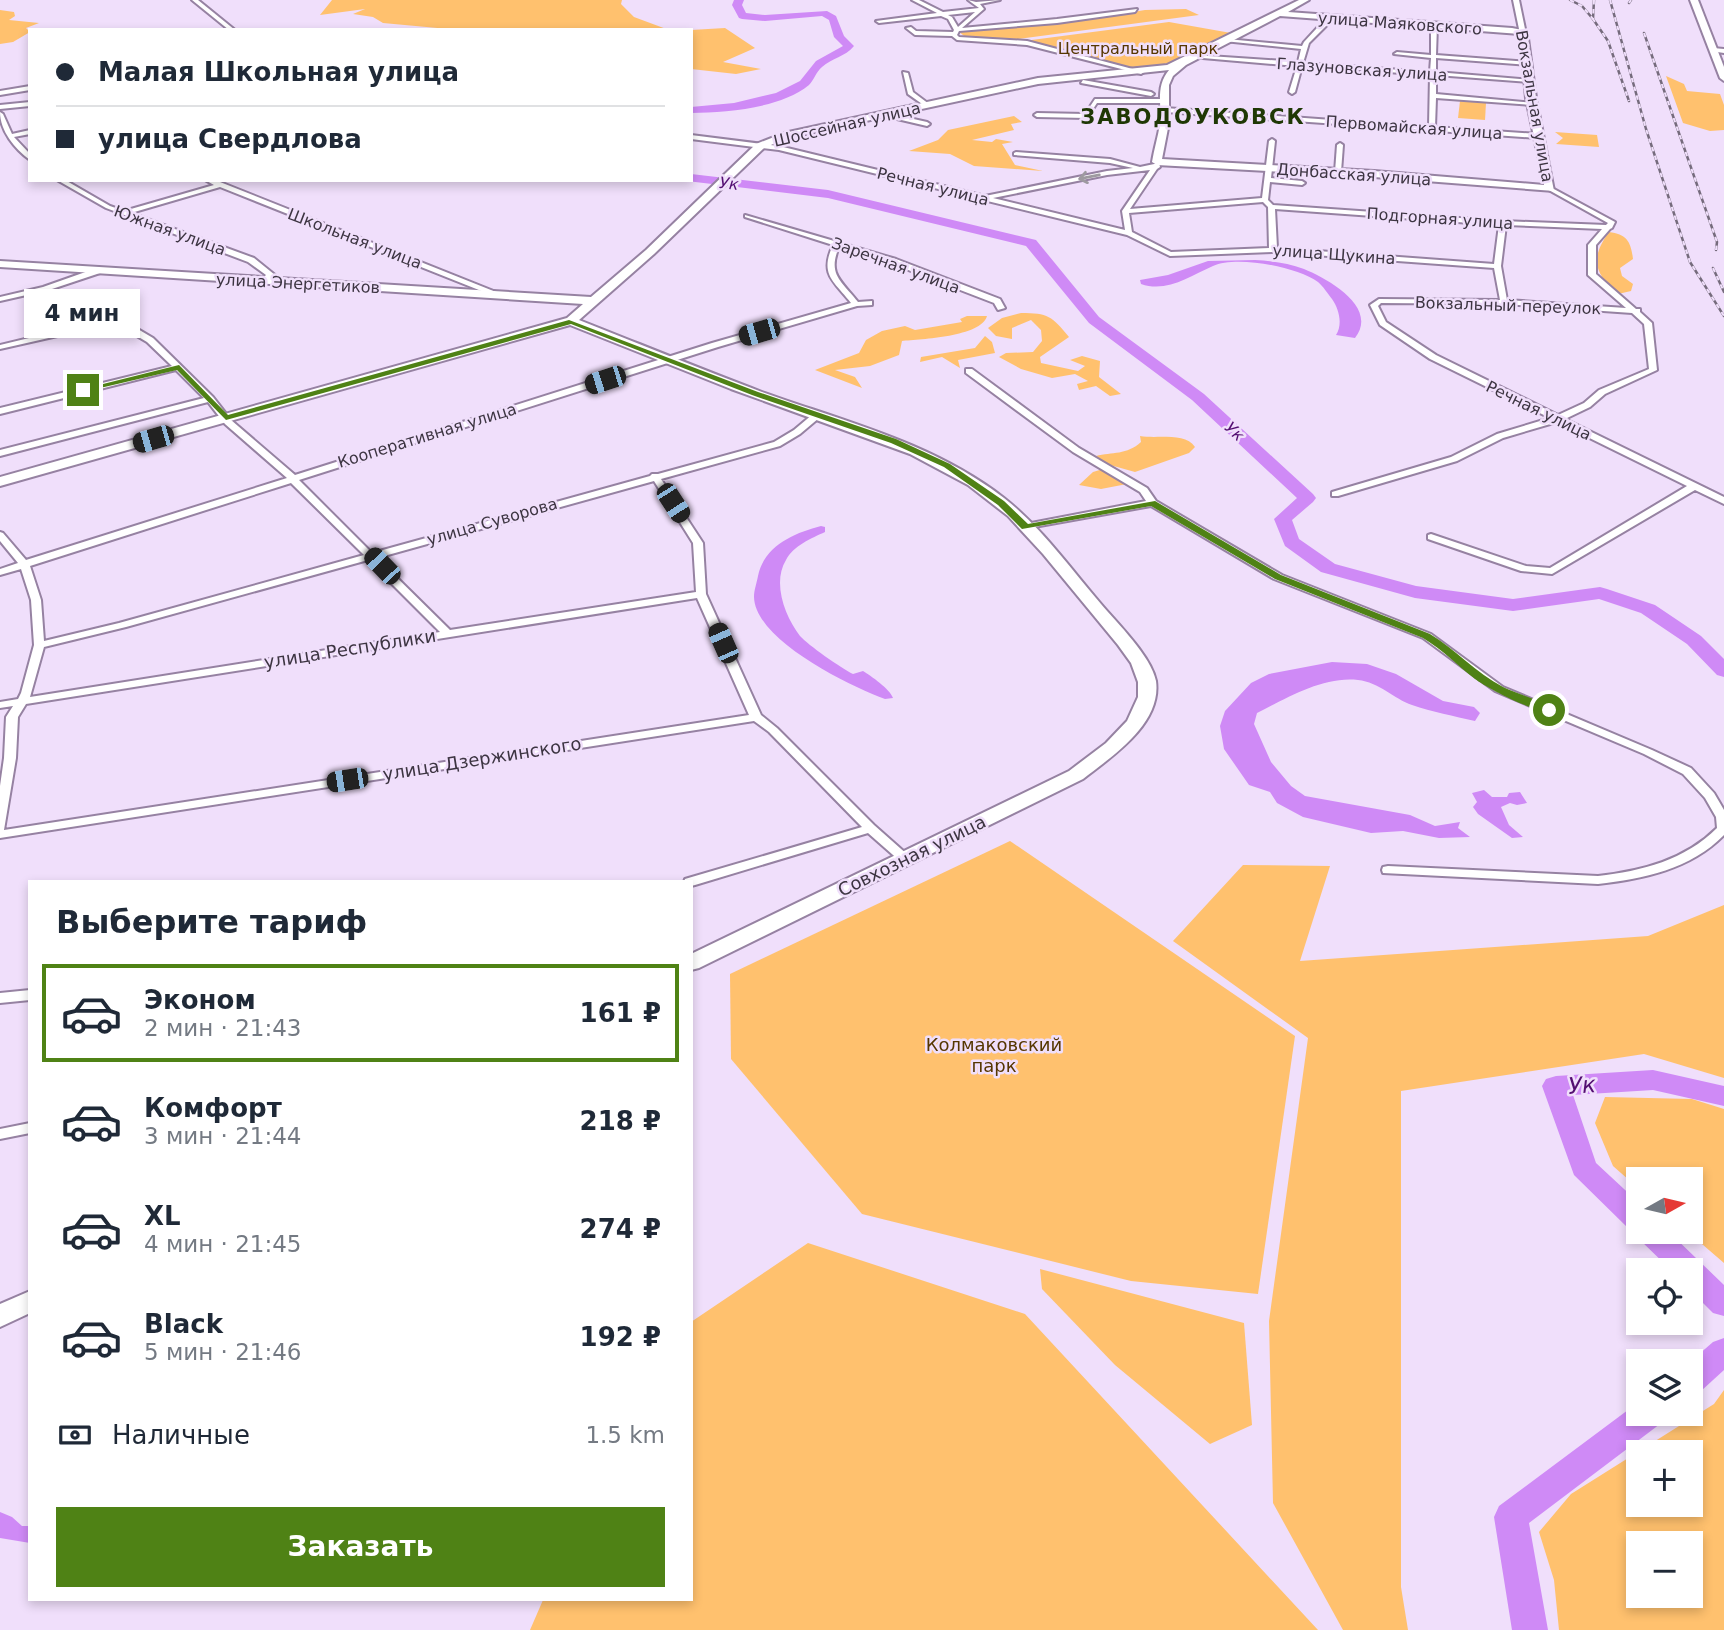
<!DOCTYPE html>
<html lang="ru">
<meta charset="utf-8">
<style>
body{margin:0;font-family:"DejaVu Sans",sans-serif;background:#f6f6f7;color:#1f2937;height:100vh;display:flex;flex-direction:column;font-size:26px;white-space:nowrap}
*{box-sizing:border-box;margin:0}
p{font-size:23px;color:#747a83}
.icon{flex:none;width:38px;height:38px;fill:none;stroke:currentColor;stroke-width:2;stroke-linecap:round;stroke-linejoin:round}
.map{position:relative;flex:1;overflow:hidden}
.sheet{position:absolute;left:28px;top:880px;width:665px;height:721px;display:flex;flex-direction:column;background:#fff;border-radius:0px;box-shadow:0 4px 10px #0003}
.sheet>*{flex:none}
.guide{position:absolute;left:28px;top:28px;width:665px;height:154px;border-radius:0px;box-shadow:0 4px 10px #0003;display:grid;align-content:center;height:154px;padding:0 28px;background:#fff}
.needle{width:46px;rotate:82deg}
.controls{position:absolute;left:1626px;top:1167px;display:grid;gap:14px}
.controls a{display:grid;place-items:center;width:77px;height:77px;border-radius:0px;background:#fff;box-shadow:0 4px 10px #0003;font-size:35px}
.end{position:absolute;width:32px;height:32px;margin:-16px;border:9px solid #4f8215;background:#fff;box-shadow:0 0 0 4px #fff}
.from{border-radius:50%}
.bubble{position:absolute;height:49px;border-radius:0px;background:#fff;box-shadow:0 4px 10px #0003;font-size:23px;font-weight:800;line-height:49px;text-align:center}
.car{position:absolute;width:21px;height:42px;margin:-21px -10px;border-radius:9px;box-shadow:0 0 5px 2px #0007;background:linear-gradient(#222 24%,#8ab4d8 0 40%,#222 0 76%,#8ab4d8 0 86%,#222 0)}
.guide b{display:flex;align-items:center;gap:24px;height:66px;font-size:26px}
.guide b+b{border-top:2px solid #e0e1e3}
.guide i{width:18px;height:18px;background:#1f2937}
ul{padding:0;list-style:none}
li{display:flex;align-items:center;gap:21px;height:98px;margin:0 14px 10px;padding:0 14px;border:4px solid transparent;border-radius:0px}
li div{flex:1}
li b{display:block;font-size:26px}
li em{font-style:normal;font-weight:800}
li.selected{border-color:#4f8215}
li>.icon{width:63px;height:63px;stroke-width:1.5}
h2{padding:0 28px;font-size:32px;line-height:84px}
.pay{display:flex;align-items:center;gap:18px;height:77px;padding:0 28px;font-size:26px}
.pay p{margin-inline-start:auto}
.action{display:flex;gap:14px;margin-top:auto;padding:14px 28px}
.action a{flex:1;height:80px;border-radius:0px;background:#4f8215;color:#fff;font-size:28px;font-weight:800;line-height:80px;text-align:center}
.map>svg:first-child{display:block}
.green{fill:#ffc16e;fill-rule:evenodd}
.water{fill:#cf8af6}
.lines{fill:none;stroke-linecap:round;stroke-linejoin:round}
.river{fill:#cf8af6;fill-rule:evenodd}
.street-casing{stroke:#9682a2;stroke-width:4}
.secondary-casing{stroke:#9682a2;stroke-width:4}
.street{fill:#fff;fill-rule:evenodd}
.secondary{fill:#fff;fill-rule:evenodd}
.rail-casing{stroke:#756b7c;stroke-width:2.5}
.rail{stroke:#f0dffb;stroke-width:2;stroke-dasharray:4.5;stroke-linecap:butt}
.oneway{stroke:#9e9aa0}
.route{fill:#4f8215}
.labels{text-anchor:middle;stroke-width:5;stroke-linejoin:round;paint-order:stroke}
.far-street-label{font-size:16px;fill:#3d3542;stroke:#f0dffb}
.far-park-label{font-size:16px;fill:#563600;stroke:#f0dffb}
.far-water-label{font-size:16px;font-style:italic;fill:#530e71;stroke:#f0dffb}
.street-label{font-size:18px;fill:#3d3542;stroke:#f0dffb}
.park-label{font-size:18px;fill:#563600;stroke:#f0dffb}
.far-district-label{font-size:21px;font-weight:bold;letter-spacing:2px;fill:#1f3805;stroke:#f0dffb}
.near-water-label{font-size:23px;font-style:italic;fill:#530e71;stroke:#f0dffb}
</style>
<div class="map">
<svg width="1724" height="1630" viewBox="0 0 1724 1630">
<rect width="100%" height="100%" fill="#f0dffb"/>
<g class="green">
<path d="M332,0H622L621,4L634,17L669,30H459L383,23L373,17L353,14L365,9L320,15Z"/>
<path d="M1186,9L1199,15L1018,39L967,38L959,32L1071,22L1145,10Z"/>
<path d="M0,10L14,12L15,16L9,20L39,23L26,28L30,32L13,42L0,44Z"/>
<path d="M1169,22L1231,33L1169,63L1135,70L1024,41Z"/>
<path d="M725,28L755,48L723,62L761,69L736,74L691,69V30Z"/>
<path d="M1666,76L1684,84L1687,91L1720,94L1724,105V130L1710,131L1683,123Z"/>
<path d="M1460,101L1486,103L1485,120L1458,118Z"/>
<path d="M1014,116L1022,122L1011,124L1014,130L972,140L992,142L996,139L1013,142L1002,144L1015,165L1043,171L974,166L950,154L909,151L938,140L948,130Z"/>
<path d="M1555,132L1597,135L1599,147L1556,144L1563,138Z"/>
<path d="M1609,232C1627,234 1631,242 1633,259L1620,268L1622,276L1633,284L1631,291L1618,294C1594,274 1590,258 1609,232Z"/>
<path d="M1021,313C1048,313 1052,316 1069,337L1040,357L1041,363L1078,371L1085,366L1070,360L1082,356L1100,361L1099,377L1121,394L1110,396L1096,386L1079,390L1077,384L1088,381L1075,374L1052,378L1021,369L999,357L1006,353L1033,352L1042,341L1041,330L1031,320L1012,328V339L996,336L988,328L1002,318Z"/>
<path d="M967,316H987C981,337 921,339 902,341L899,355L870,366L835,370L855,377L862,388L815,370L859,353L866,340L882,331L905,326L915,330L962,322L960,319Z"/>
<path d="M985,336L992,342L995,353L958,360L960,368L942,357L920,362L921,357L975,348Z"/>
<path d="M1140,436C1156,439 1185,432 1195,447L1189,453L1135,472L1110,465L1096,456C1112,452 1127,455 1141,442Z"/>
<path d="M1103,469L1127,484L1101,489L1079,485L1093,472Z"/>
<path d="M1010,841L1295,1036L1258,1294L1131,1281L862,1214L731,1059L730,974Z"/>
<path d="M1243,865L1330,866L1300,961L1648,936L1724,905V1078L1644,1054L1401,1091V1587L1408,1630H1343L1273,1503L1269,1321L1308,1038L1173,941Z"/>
<path d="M1605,1097L1692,1099L1724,1109V1263L1688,1232L1690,1180H1638V1188L1613,1166L1595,1123Z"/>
<path d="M808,1243L1025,1314L1318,1630H530L543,1600H691V1322Z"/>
<path d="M1040,1269L1244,1323L1252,1425L1210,1444L1115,1365L1042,1289Z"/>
<path d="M1724,1390V1630H1559L1554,1580L1539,1532L1571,1494L1714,1404ZM1638,1452H1690V1505H1638ZM1638,1544H1690V1596H1638Z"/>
</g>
<g class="water">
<path d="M1255,260C1272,261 1288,263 1304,269C1328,279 1379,307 1355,338L1336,335C1343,324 1339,309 1332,299C1328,294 1323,286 1318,282C1297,267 1237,255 1213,266C1190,276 1167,293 1141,284L1140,280L1168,275L1208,261Z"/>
<path d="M821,526L825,527V532C812,538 793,546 786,560C772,583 785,616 800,636C808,645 841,668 853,674L863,671C871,676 890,689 893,698L885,699C850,686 755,640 754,597C754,590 757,582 758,576C764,546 794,533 821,526Z"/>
<path d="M1332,662L1367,664L1396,674L1443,701L1474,707L1480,713L1475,721C1454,716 1432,712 1412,705C1394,699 1379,682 1358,680C1323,676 1287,698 1257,713L1254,724L1271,762L1291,786L1305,796L1410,815L1435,826L1460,822L1458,828L1470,837L1439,838L1403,831L1371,833L1303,817L1277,803L1270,792L1249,785L1224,749L1220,726L1225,711L1251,683L1269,674Z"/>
<path d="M1484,790L1492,797H1507L1509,793L1520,792L1527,803L1517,805L1510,803L1501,807L1509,825L1523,837L1512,838L1478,814L1473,807L1477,802L1472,793Z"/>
<path d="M0,1512L12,1517L22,1526H30V1543L0,1538Z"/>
</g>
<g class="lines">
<g class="river">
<path d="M734,0H744L742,5L746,13L765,15L827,11L836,16L844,36L854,46C845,57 832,58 822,67C816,72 814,80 809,85C779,109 727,112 691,113V107L734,103L776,93L800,81L816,61L843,46L834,37L829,20L822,16L765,21L742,19L739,18L732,5Z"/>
<path d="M691,174L828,190L1036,240L1099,317L1204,394L1313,494L1316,498L1313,502L1292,520L1299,539L1335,564L1416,586L1513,599L1600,587L1607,589L1655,605L1701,636L1724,659V677L1717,675L1687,644L1641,613L1599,599L1513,611L1415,598L1321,572L1285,546L1274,519L1297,498L1192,400L1089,323L1026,246L828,198L687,181L691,180Z"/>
<path d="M1653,1070L1724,1086V1106L1653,1090L1573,1095L1596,1163L1638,1202V1232H1669L1724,1285V1316L1713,1313L1690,1290V1270H1671L1640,1240L1636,1231L1628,1228L1574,1175L1542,1086L1546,1079L1556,1076Z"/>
<path d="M1724,1338V1370L1701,1391L1690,1395V1362L1713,1342Z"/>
<path d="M1636,1404L1638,1414H1664L1660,1424L1529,1523L1548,1630H1512L1494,1517L1499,1506Z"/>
</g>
<g class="street-casing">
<g id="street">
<path d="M192,0H198L235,30H229Z"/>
<path d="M912,0H919L943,12L979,8L968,0L976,2L1000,0L980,4L984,9L962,28L1057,19L1137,9L1135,12L1057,23L959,31L957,35L959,37L1027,41L1144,72L1141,74L1027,45L957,40L952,36L915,35L906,28L911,27L916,31L953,32L954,30L948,19L941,16L879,23L876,21L937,13ZM975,12L958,27L952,17L948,15Z"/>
<path d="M1513,0H1519L1525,29L1520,34L1517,32L1519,29Z"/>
<path d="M1328,16L1331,18L1326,26L1309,43L1303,63L1430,72L1431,58L1394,54L1397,52L1431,55V25L1434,23L1437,25L1436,55L1530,62L1528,65L1436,58V72L1532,80L1529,82L1436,75V94L1535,103L1532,105L1436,98L1435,127L1538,134L1541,136L1538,138L1165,112L1162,110L1165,108L1429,127L1430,75L1302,66L1295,92L1292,94L1289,92L1297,66L1191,57L1194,55L1298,62L1301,49L1224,41L1227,39L1302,46L1304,42Z"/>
<path d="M1713,48L1724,49V53L1711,51Z"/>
<path d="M903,72L908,73L913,92L929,104V106H925L908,94Z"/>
<path d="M1083,80L1151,92L1154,94L1151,96L1081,83Z"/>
<path d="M30,86V90L0,95V91Z"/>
<path d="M1095,99H1162L1165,101L1162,103H1097L1087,118L1037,117L1034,115L1037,113L1085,114Z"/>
<path d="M30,102V106L0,109V105Z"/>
<path d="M0,112L3,114L12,134L30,130V134L14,137L30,154V160C15,149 0,131 0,112Z"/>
<path d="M882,112L927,122L930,124L927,126L880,115Z"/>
<path d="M691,135L779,146L985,196L1107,171L1133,168L1110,163L1014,155V153L1016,152L1110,159L1140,167L1159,163L1160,167L1157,169L1130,209L1262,198L1269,141L1272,139L1275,141L1271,178L1302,181L1305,183L1302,185L1270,182L1268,200L1273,205L1503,221L1606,225L1608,223L1547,189L1552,188L1615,222L1612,228L1610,229L1596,245V274L1636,309H1640V312L1652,323L1657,370L1605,394L1590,407L1565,419L1724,497V504L1695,490L1552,574L1521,571L1428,539V535L1431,534L1526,566L1550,568L1687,486L1557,422L1503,438L1457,461L1338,496H1332V492L1451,457L1497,434L1550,418L1430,359L1380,325L1370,305L1379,299L1500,300L1494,268L1273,252L1170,256L1127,235L779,150L691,139ZM1150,170L1122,211L1125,230L993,198L1107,175ZM1263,202L1268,207L1269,248L1171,252L1132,232L1129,213ZM1275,209L1499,225L1494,264L1277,248ZM1506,225L1602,229L1588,245V275L1626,308L1507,300L1501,266ZM1381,303L1504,304L1632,313L1644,324L1649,369L1599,390L1584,403L1558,415L1436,355L1386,322L1378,306Z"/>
<path d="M1340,143L1343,145L1341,172L1338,174L1335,172L1337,145Z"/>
<path d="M57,180H65L110,206L124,211L214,185L205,180H215L506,296L499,298L220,187L131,213L254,258L275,275L267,283H261L260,281L266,275L248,262L106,208Z"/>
<path d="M745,215L896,259L1000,299L1005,308L998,310L994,303L890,263L839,247C827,275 842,281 858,302L872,301V305L857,306L718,347L299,480L372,553L650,476L652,474H658L774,442L794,430L813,414H819V418L800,434L780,446L661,479L703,543L706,594L761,715L777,728L874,825L909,856L911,859L909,862H901L868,833L695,885L691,886V882H684L685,879L862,827L769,732L754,721L0,838V786L4,758L6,717L13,706L0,708V702L18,699L21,693L34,645L31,600L21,569L0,575V569L18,563L0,541V532L3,533L26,560L287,478L225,424L208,402L0,456V450L204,398L176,370L0,414V408L172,366L147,342L115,323L0,349V345L108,319L44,291L0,301V297L43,287L94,269H100V273L52,289L119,318L153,338L213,397L231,420L295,475L712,343L851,303C834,281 819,275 833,245L745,217ZM654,481L693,543L696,592L450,630L377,558ZM291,483L364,555L119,623L44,641L41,600L30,566ZM368,560L440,632L30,697L44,647L126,627ZM697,598L749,715L4,830L16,758L18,717L26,704Z"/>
<path d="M966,369H972L1079,448L1147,488L1156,501L1282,575L1431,634L1503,687L1652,750L1691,768L1714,793L1724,810V835C1691,869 1643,879 1598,884L1383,873L1382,870L1383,867L1388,866L1598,876C1642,871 1685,860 1717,828L1716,817L1705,798L1683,774L1644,754L1495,691L1423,638L1274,579L1151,506L1023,529V525L1026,524L1146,501L1140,492L1073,452L966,373Z"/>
<path d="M30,990V1000L0,1003V993Z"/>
<path d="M30,1123V1133L0,1139V1129Z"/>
</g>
</g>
<g class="secondary-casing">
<g id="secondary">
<path d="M1299,0H1309L1288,12L1512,28L1527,31L1536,98L1554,191L1374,177L1157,165L1152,162C1154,149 1158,137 1160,124C1162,104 1155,87 1169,70L1038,84L787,138L764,148L654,254L579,320C640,344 701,369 762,392C846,422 933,443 1004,498C1042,528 1070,568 1101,604C1117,623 1151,656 1156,681C1162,724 1111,757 1083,779L699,968L691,970V954L1069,771L1106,743L1127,721L1138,697V682L1131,663L1118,645L1043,554L1008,516L968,485L910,454L731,389L570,325L0,486V477L567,318L583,304L0,267V261L591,297L646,250L756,144L784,133L1038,78L1167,65ZM1280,16L1520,34L1526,98L1544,185L1374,171L1162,159L1169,123V85L1173,76L1186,65Z"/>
<path d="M1690,0H1698L1724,67V81L1720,78Z"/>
<path d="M30,1291V1313L0,1327V1304Z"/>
</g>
</g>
<use href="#street" class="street"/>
<use href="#secondary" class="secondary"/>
<g class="rail-casing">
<g id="rail">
<path d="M1570,0L1582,6L1593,19"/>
<path d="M1594,0L1593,19L1608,41L1629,101"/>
<path d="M1610,0L1646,129L1690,262L1724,316"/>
<path d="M1629,3L1631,0"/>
<path d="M1644,33L1717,242L1716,250"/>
<path d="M1713,268L1724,292"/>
</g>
</g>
<use href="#rail" class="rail"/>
</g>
<defs><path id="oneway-shaft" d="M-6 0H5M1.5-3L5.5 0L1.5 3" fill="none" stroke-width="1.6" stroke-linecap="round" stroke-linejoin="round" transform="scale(1.75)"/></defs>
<use class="oneway" href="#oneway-shaft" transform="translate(1089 177) rotate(169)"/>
<path class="route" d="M569,320L758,392L896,439L950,464L1004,501L1028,524L1155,501L1281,575L1430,634C1456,650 1476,673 1503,687C1519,695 1540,699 1554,710C1543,718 1487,688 1475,679C1457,665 1443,650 1423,638L1275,579L1151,506L1022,529L998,505L944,467L891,443L752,395L571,324L226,420L177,370L83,392L79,390L179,365L228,415Z"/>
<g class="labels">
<g class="far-street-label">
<text transform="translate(1400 23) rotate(4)" y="6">улица Маяковского</text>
<text transform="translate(1362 69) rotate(4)" y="6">Глазуновская улица</text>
<text transform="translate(1535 106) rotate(80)" y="6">Вокзальная улица</text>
<text transform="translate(847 124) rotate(-13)" y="6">Шоссейная улица</text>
<text transform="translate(1414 127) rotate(4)" y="6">Первомайская улица</text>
<text transform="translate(1354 174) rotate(4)" y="6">Донбасская улица</text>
<text transform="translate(933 186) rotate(14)" y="6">Речная улица</text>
<text transform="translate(1440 218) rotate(4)" y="6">Подгорная улица</text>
<text transform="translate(170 230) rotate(20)" y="6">Южная улица</text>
<text transform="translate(355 238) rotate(21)" y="6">Школьная улица</text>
<text transform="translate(1334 254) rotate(4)" y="6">улица Щукина</text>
<text transform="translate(896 265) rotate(20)" y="6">Заречная улица</text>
<text transform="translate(298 283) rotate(3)" y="6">улица Энергетиков</text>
<text transform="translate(1508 305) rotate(2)" y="6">Вокзальный переулок</text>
<text transform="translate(1539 410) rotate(26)" y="6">Речная улица</text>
<text transform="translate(427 435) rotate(-17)" y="6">Кооперативная улица</text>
<text transform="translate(492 521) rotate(-16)" y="6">улица Суворова</text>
</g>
<g class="far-park-label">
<text x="1138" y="54">Центральный парк</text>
</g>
<g class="far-water-label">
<text transform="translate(729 183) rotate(6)" y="6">Ук</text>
<text transform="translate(1235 431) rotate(43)" y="6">Ук</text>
</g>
<g class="street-label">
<text transform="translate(350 649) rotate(-9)" y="6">улица Республики</text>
<text transform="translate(482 759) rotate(-9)" y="6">улица Дзержинского</text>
<text transform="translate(912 856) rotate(-26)" y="6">Совхозная улица</text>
</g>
<g class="park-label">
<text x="994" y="1051">Колмаковский<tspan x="994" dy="21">парк</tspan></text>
</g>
<g class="far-district-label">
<text x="1193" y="124">ЗАВОДОУКОВСК</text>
</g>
<g class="near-water-label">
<text transform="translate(1582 1085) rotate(-4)" y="8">Ук</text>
</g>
</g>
</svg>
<div class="controls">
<a><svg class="needle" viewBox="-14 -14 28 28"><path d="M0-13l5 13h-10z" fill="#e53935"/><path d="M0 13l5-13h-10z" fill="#747a83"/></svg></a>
<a><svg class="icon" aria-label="locate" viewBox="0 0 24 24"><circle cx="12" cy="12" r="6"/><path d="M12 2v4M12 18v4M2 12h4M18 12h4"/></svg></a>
<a><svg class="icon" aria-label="layers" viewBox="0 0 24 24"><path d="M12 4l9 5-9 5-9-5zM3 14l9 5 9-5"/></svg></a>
<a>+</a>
<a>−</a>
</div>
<i class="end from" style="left:1549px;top:710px"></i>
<i class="end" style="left:83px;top:390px"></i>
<div class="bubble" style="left:24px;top:289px;width:116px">4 мин</div>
<i class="car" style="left:759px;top:332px;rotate:254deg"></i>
<i class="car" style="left:605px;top:380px;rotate:252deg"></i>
<i class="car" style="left:153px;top:439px;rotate:254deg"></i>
<i class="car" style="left:673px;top:503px;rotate:147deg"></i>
<i class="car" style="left:382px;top:566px;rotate:316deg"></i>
<i class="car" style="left:723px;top:643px;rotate:336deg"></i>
<i class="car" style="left:347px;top:780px;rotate:261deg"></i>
<div class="guide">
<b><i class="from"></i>Малая Школьная улица</b>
<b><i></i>улица Свердлова</b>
</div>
<section class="sheet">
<h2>Выберите тариф</h2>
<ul>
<li class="selected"><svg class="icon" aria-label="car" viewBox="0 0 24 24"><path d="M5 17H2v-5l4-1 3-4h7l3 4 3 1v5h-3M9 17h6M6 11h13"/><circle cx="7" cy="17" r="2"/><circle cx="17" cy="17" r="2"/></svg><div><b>Эконом</b><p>2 мин · 21:43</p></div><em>161 ₽</em></li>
<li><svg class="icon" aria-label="car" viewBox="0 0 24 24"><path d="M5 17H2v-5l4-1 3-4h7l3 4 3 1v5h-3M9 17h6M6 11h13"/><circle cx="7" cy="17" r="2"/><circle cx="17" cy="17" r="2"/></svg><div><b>Комфорт</b><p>3 мин · 21:44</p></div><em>218 ₽</em></li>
<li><svg class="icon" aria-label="car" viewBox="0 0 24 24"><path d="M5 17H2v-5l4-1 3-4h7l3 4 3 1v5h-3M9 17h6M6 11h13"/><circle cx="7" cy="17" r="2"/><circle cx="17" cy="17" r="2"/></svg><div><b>XL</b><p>4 мин · 21:45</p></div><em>274 ₽</em></li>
<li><svg class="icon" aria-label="car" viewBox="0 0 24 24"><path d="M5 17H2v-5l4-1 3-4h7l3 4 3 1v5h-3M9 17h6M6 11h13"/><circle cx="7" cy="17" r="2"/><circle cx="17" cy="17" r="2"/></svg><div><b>Black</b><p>5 мин · 21:46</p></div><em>192 ₽</em></li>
</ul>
<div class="pay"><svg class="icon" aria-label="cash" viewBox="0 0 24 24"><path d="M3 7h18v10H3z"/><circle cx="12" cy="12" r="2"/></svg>Наличные<p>1.5 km</p></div>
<div class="action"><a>Заказать</a></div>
</section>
</div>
